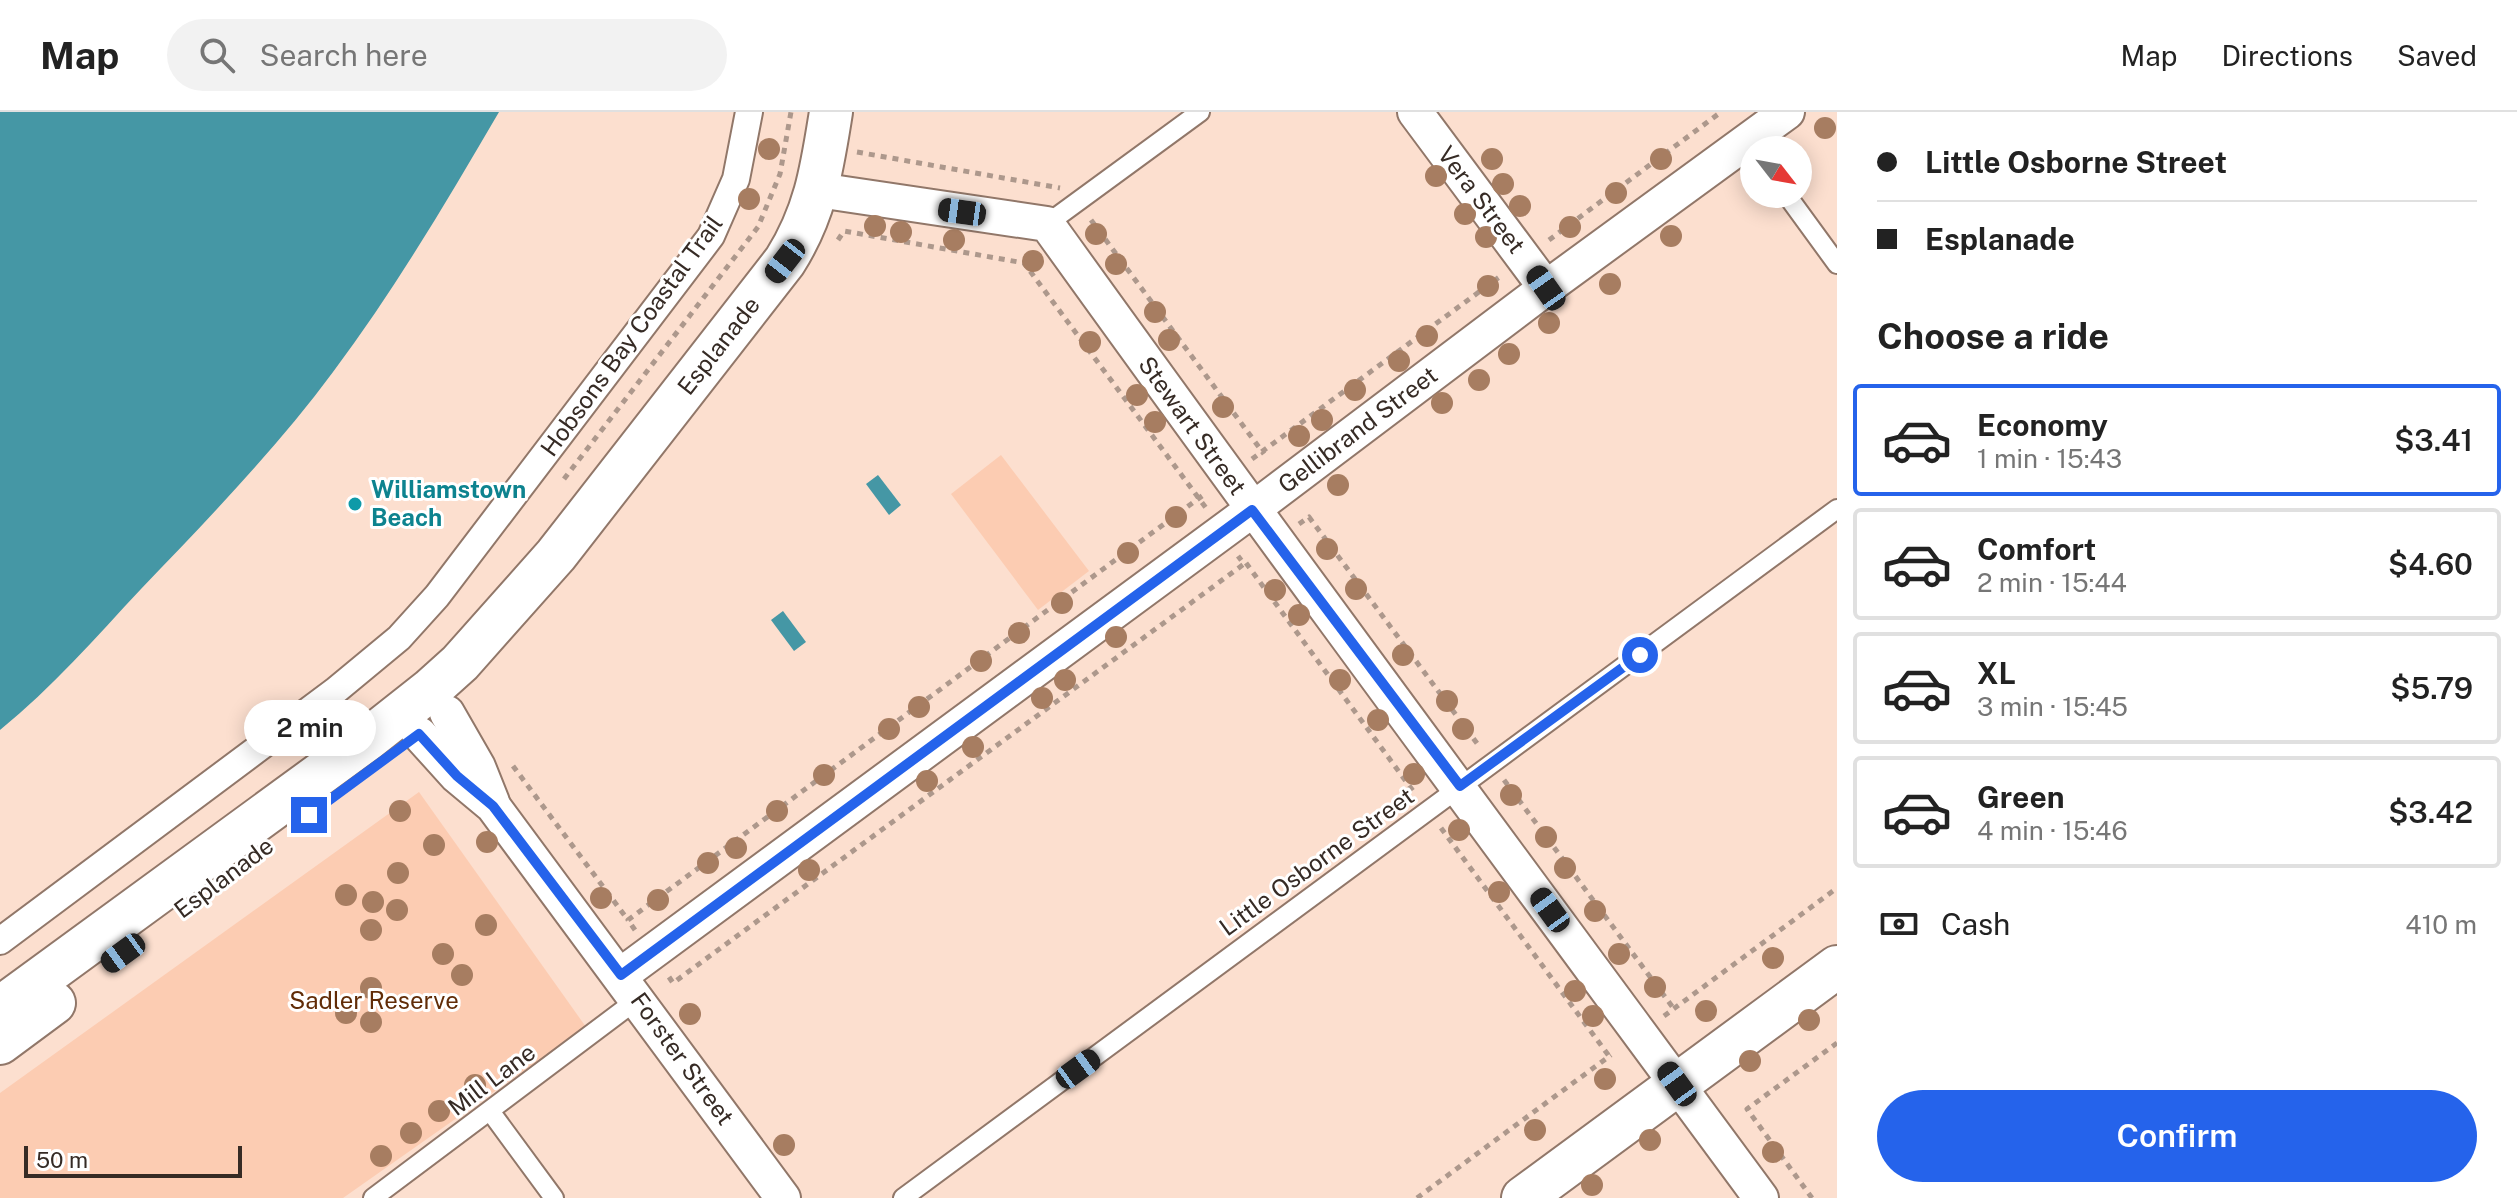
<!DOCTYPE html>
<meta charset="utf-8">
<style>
body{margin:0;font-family:"Public Sans",sans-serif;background:#f2f2f2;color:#222;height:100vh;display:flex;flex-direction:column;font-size:30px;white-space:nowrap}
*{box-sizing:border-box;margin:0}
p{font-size:26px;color:#767676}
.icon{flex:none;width:44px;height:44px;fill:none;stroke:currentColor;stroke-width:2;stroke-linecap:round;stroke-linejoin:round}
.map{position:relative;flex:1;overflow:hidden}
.details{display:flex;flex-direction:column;background:#fff;width:680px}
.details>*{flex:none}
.guide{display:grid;align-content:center;height:176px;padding:0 40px;background:#fff}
.needle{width:52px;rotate:121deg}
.tools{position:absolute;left:1740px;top:24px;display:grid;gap:16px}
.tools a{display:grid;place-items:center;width:72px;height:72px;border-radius:50%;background:#fff;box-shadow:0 4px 20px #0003;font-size:40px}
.scale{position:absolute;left:24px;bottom:20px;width:218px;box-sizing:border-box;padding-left:8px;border:4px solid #362b25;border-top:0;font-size:22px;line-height:28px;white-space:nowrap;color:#362b25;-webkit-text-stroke:6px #fff;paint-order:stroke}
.end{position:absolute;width:36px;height:36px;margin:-18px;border:10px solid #2563eb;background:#fff;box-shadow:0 0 0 4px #fff}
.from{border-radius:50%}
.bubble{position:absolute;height:56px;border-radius:28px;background:#fff;box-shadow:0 4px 20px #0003;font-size:26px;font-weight:600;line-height:56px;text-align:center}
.car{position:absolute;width:24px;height:48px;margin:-24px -12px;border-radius:10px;box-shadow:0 0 6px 2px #0007;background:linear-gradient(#222 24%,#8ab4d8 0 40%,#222 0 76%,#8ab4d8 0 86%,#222 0)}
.guide b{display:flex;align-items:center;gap:28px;height:76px;font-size:30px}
.guide b+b{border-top:2px solid #e0e0e0}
.guide i{width:20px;height:20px;background:#222}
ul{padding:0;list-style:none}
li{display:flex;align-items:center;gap:24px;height:112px;margin:0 16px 12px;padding:0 24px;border:4px solid #e0e0e0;border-radius:8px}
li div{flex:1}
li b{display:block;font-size:30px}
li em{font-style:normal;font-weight:600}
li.on{border-color:#2563eb}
li>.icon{width:72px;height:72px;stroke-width:1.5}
h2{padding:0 40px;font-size:36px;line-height:96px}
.pay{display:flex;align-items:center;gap:20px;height:88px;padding:0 40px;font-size:30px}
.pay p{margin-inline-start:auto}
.button{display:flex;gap:16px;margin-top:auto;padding:16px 40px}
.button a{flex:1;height:92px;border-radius:48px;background:#2563eb;color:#fff;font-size:32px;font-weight:600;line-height:92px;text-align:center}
header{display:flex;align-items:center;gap:48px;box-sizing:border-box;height:112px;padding:0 40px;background:#fff;border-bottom:2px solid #e0e0e0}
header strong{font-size:38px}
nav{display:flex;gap:44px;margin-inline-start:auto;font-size:28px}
.search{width:560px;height:72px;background:#f2f2f2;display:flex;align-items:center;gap:20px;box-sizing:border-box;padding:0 28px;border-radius:44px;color:#767676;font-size:30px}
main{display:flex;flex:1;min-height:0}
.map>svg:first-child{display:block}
.green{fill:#fcccb2}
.water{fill:#4597a5}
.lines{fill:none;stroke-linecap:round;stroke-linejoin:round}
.service-casing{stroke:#917769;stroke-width:22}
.pedestrian-casing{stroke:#917769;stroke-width:30}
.minor-casing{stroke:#917769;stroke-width:38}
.tertiary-casing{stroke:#917769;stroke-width:46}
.path{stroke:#ad988c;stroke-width:5;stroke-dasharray:6 6;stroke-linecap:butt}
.service{stroke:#fff;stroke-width:18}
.pedestrian{stroke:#fff;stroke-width:26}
.minor{stroke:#fff;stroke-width:34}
.tertiary{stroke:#fff;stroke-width:42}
.tree{fill:#a77d61}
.route{stroke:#2563eb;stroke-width:10}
.culture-dot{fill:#0f9aa8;stroke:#fff;stroke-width:3}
.labels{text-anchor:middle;stroke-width:6;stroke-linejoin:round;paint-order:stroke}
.street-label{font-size:24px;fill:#362b25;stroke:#fff}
.culture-label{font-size:24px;font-weight:bold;fill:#0d838f;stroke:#fff;text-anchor:start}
.park-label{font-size:24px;fill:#612c07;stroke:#fff}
</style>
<header>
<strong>Map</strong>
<div class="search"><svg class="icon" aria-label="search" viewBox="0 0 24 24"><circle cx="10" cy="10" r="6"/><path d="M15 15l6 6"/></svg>Search here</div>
<nav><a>Map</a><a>Directions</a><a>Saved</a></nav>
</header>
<main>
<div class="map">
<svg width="1837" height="1086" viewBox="0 0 1837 1086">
<rect width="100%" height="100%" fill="#fcdfcf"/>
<g class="green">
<path d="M1001,343L1089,459L1038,498L951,382Z"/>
<path d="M419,680L586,915L343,1086H0V981Z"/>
</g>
<g class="water">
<path d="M0,0H499C447,89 395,177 333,260C276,337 208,407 141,477C96,525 52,576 0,618Z"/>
<path d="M878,363L901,393L889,403L866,372Z"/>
<path d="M783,499L806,530L794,539L771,508Z"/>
</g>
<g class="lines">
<g class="service-casing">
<g id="service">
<path d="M1786,82L1837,152"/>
<path d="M1047,112L1200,0"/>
<path d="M490,999L554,1086"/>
<path d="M373,1086L638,887"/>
<path d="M903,1086L1837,397"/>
</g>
</g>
<g class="pedestrian-casing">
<path id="pedestrian" d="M0,829L335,579L399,526L437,484L711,124L736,67L749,0"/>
</g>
<g class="minor-casing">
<g id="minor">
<path d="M1415,0L1546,176"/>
<path d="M818,78L1047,112C1282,439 1522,762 1761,1086"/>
<path d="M447,601L478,655L492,690"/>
<path d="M419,622L457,664L493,694L783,1086"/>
<path d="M621,863L1252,398L1546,176L1787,0"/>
</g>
</g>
<g class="tertiary-casing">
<g id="tertiary">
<path d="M0,896L368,627L430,578L460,551L556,443L785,149C816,100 822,56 831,0"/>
<path d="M0,931L54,891"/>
<path d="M1523,1086L1837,855"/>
</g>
</g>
<g class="path">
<path d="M857,40L1060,76"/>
<path d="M1091,108L1264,342"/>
<path d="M838,128L844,119L1024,151L1206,396"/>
<path d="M1549,128L1721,0"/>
<path d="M1252,347L1502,163"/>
<path d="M564,367L758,115L780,62L791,0"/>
<path d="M1299,412L1309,405L1479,634"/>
<path d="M1246,451L1416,683"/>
<path d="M513,654L628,808"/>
<path d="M1504,668L1674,897"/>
<path d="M1441,716L1609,944"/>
<path d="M635,818L628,808L1206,381"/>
<path d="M669,865L673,871L1244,452L1238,444"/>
<path d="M1664,904L1837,776"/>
<path d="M1417,1086L1611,943"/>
<path d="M1812,1086L1747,997L1837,931"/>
</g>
<use href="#service" class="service"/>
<use href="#pedestrian" class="pedestrian"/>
<use href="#minor" class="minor"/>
<use href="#tertiary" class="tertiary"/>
</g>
<g class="tree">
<circle cx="1825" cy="16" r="11"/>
<circle cx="769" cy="37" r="11"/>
<circle cx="1492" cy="47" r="11"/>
<circle cx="1661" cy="47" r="11"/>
<circle cx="1436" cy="64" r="11"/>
<circle cx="1503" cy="72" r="11"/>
<circle cx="1616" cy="81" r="11"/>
<circle cx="749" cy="87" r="11"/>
<circle cx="1520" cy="94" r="11"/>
<circle cx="1465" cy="102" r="11"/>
<circle cx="875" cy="114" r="11"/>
<circle cx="1570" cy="115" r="11"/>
<circle cx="901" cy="120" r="11"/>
<circle cx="1096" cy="122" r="11"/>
<circle cx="1671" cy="124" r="11"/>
<circle cx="1486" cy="125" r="11"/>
<circle cx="954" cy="128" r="11"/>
<circle cx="1033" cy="149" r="11"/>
<circle cx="1116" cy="152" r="11"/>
<circle cx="1610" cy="172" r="11"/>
<circle cx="1488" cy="174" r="11"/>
<circle cx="1155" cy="200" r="11"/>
<circle cx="1549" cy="211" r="11"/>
<circle cx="1427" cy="224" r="11"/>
<circle cx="1169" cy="228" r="11"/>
<circle cx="1090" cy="230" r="11"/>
<circle cx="1509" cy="242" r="11"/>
<circle cx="1399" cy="249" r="11"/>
<circle cx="1479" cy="268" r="11"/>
<circle cx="1355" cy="278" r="11"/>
<circle cx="1137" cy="283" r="11"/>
<circle cx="1442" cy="291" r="11"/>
<circle cx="1223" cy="295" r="11"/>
<circle cx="1322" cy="308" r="11"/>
<circle cx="1155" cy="310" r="11"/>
<circle cx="1299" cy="324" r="11"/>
<circle cx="1338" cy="373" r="11"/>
<circle cx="1176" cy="405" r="11"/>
<circle cx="1327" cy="437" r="11"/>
<circle cx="1128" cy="441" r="11"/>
<circle cx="1356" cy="477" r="11"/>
<circle cx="1275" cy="478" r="11"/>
<circle cx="1062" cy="491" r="11"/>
<circle cx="1299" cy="503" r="11"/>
<circle cx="1019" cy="521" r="11"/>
<circle cx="1116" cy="525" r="11"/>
<circle cx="1403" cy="543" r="11"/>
<circle cx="981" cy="549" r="11"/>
<circle cx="1065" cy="568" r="11"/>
<circle cx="1340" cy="568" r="11"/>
<circle cx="1042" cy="586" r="11"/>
<circle cx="1447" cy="589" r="11"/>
<circle cx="919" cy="595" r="11"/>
<circle cx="1378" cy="608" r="11"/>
<circle cx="889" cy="617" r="11"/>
<circle cx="1463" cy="617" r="11"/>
<circle cx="973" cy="635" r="11"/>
<circle cx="1414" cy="662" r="11"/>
<circle cx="824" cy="663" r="11"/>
<circle cx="927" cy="669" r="11"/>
<circle cx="1511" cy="683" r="11"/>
<circle cx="400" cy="699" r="11"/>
<circle cx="777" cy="699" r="11"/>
<circle cx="1459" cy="718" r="11"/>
<circle cx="1546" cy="725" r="11"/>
<circle cx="487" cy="730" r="11"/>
<circle cx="434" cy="733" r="11"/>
<circle cx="736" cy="736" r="11"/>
<circle cx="708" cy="751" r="11"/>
<circle cx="1565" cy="756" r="11"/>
<circle cx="809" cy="758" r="11"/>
<circle cx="398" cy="761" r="11"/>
<circle cx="1499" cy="780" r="11"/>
<circle cx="346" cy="783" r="11"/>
<circle cx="601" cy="786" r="11"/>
<circle cx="658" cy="788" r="11"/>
<circle cx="373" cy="790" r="11"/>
<circle cx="397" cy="798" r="11"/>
<circle cx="1595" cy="799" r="11"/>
<circle cx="486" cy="813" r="11"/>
<circle cx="371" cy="818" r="11"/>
<circle cx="443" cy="842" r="11"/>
<circle cx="1619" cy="842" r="11"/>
<circle cx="1773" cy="846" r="11"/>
<circle cx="462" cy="863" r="11"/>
<circle cx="1655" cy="875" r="11"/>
<circle cx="371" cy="876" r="11"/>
<circle cx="1575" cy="879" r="11"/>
<circle cx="1706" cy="899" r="11"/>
<circle cx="346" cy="901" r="11"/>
<circle cx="690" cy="902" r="11"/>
<circle cx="1593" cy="904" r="11"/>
<circle cx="1809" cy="908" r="11"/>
<circle cx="371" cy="910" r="11"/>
<circle cx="1750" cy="949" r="11"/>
<circle cx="1605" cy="967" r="11"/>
<circle cx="475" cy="973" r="11"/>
<circle cx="439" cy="999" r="11"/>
<circle cx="1535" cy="1018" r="11"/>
<circle cx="411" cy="1021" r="11"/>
<circle cx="1650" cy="1028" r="11"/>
<circle cx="784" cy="1033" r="11"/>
<circle cx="1773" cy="1040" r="11"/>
<circle cx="381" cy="1044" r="11"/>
<circle cx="1592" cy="1073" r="11"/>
</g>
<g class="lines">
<path class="route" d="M309,703L419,622L457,664L493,694L621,863L1252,398L1460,674L1640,543"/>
</g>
<circle class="culture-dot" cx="355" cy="392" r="8"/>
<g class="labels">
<g class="street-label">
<text transform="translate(1481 88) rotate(53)" y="8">Vera Street</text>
<text transform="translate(632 224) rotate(-54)" y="8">Hobsons Bay Coastal Trail</text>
<text transform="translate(719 234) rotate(-52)" y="8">Esplanade</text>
<text transform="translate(1192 314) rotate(54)" y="8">Stewart Street</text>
<text transform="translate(1358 318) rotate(-37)" y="8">Gellibrand Street</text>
<text transform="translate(1317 750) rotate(-36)" y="8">Little Osborne Street</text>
<text transform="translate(224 766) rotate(-37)" y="8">Esplanade</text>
<text transform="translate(682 947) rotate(54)" y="8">Forster Street</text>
<text transform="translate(492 968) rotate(-37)" y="8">Mill Lane</text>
</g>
<g class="culture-label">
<text x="371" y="386">Williamstown<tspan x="371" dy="28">Beach</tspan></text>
</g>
<g class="park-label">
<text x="374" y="897">Sadler Reserve</text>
</g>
</g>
</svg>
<div class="tools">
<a><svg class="needle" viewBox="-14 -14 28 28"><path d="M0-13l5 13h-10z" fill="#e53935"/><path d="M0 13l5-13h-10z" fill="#767676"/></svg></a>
</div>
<div class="scale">50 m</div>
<i class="end from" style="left:1640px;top:543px"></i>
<i class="end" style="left:309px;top:703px"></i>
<div class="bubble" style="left:244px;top:588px;width:132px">2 min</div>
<i class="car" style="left:962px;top:100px;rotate:278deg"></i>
<i class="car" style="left:785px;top:149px;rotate:218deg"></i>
<i class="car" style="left:1546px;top:176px;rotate:325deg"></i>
<i class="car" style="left:1550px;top:798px;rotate:324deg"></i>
<i class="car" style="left:123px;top:841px;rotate:234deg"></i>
<i class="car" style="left:1078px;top:957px;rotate:54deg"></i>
<i class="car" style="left:1677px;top:972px;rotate:324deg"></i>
</div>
<section class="details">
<div class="guide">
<b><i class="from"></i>Little Osborne Street</b>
<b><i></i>Esplanade</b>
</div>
<h2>Choose a ride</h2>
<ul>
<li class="on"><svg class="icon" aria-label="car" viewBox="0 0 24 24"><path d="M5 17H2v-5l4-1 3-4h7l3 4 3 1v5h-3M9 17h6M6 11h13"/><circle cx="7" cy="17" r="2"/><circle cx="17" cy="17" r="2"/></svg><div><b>Economy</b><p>1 min · 15:43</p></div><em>$3.41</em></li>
<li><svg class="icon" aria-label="car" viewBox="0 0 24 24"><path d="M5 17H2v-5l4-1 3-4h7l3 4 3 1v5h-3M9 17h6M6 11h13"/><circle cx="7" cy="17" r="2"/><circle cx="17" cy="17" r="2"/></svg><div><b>Comfort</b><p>2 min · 15:44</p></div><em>$4.60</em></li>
<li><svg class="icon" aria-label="car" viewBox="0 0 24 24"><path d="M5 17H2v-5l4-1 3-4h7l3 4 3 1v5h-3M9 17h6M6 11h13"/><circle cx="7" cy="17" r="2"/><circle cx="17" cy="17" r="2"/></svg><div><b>XL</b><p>3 min · 15:45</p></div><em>$5.79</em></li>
<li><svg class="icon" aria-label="car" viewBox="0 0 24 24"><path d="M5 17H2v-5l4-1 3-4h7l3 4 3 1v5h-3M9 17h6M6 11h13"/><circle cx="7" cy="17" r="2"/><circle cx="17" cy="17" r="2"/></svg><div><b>Green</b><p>4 min · 15:46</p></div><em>$3.42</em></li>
</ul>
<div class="pay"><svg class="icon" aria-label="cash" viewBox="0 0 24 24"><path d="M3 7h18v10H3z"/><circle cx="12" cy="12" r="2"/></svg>Cash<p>410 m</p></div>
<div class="button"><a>Confirm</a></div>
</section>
</main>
